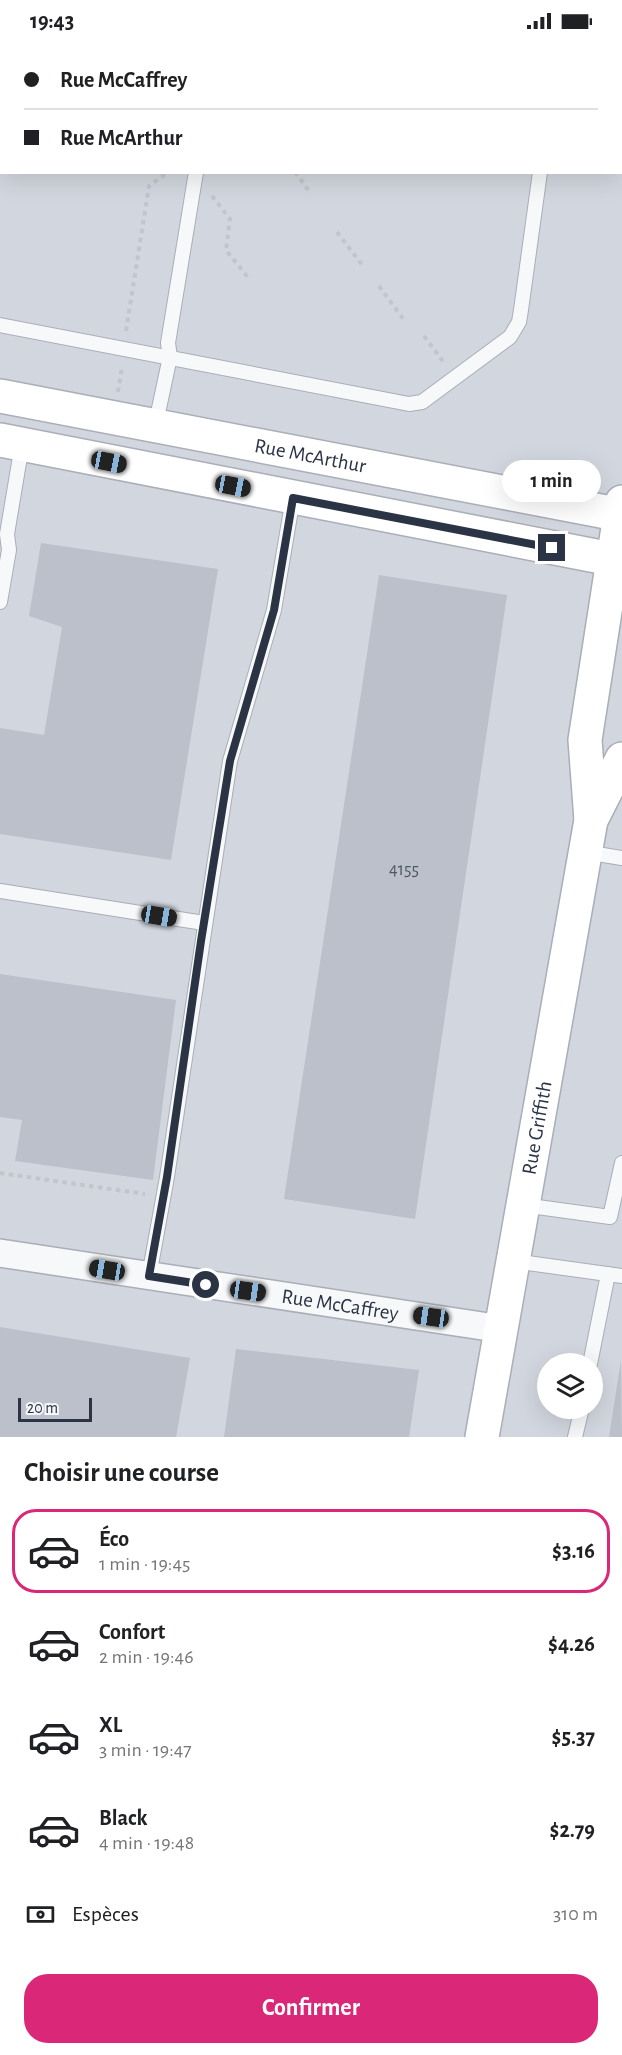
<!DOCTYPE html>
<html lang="fr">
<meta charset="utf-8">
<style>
body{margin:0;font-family:"Alegreya Sans",sans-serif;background:#f2f2f2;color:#202124;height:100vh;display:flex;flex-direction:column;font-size:22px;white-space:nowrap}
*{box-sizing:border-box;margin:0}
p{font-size:20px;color:#757577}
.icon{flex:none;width:33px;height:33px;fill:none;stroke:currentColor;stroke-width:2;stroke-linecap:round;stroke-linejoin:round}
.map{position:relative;height:1395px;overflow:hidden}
.details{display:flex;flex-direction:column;background:#fff;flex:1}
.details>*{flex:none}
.top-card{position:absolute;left:0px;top:0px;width:622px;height:132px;box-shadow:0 6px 24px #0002;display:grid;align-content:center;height:132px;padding:0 24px;background:#fff}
.fabs{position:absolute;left:537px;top:1311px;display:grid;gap:12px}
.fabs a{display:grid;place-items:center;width:66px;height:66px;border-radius:50%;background:#fff;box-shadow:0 6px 24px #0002;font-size:30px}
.scale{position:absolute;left:18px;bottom:15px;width:74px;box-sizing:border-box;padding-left:6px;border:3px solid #2b3445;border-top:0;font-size:16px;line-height:21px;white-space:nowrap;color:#2b3445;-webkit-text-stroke:4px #f4f6f9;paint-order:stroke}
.end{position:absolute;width:27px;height:27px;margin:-14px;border:8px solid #2b3445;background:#fff;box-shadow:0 0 0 3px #fff}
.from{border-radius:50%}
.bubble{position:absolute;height:42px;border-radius:21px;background:#fff;box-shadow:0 6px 24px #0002;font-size:20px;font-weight:700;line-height:42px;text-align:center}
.car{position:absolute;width:18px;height:36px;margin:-18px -9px;border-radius:8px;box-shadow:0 0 4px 2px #0007;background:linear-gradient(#222 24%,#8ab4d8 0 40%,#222 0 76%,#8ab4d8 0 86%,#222 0)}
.top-card b{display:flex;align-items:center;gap:21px;height:57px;font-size:22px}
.top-card b+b{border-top:2px solid #e0e0e0}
.top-card i{width:15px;height:15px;background:#202124}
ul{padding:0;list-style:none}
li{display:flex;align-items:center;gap:18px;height:84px;margin:0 12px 9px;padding:0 12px;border:3px solid transparent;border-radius:24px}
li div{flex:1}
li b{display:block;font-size:22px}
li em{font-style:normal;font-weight:700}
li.selected{border-color:#db2777}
li>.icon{width:54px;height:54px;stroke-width:1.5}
h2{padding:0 24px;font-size:27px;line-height:72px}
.pay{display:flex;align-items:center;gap:15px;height:66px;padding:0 24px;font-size:22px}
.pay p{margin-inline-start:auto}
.button{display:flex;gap:12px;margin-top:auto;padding:12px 24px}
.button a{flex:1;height:69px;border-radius:24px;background:#db2777;color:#fff;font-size:24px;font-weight:700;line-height:69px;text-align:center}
.status{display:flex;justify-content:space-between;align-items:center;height:42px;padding:0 30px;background:#fff;direction:ltr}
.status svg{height:16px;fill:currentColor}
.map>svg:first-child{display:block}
.built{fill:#d2d6de;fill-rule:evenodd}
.building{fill:#bbc0ca}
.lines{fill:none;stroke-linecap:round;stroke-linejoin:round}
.lane-casing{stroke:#a9aeb7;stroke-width:16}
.street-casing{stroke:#a9aeb7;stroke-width:30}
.secondary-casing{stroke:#a9aeb7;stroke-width:36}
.path{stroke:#c2c5cb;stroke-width:4;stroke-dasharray:4.5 4.5;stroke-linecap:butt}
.lane{stroke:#f7f8fa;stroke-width:14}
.street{stroke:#f7f8fa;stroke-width:27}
.secondary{stroke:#fff;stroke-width:33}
.route{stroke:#2b3445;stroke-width:8}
.labels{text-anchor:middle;stroke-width:6;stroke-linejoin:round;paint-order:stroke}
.number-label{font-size:18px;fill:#4f5766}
.street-label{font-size:21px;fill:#2b3445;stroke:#f4f6f9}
</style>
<div class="status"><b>19:43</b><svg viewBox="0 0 49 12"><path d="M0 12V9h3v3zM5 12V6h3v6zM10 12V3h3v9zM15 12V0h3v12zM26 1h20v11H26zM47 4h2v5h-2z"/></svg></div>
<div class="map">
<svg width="622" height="1395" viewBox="0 0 622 1395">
<rect width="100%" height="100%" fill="#e4e7ec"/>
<path class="built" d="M0,0H622V1395H0ZM2,2H621V130H2ZM548,1322H592V1366H548Z"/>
<g class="building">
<path d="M41,501L218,527L171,818L0,792V686L44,693L62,585L29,574Z"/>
<path d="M379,533L507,553L415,1177L284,1157Z"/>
<path d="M0,932L176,958L153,1138L15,1119L22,1078L0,1075Z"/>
<path d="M0,1285L190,1316L176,1395H0Z"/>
<path d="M236,1307L419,1328L409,1395H224Z"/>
<path d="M621,1318L622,1395H609Z"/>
</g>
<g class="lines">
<g class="lane-casing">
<g id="lane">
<path d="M363,2V0"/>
<path d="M599,2V0"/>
<path d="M621,53L622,54"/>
<path d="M0,283L409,362L422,360L510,295L519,280L521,268L540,130"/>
<path d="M155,385L170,315L168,301L196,130"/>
<path d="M0,560L9,508L7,492L22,403"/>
<path d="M585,810L622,816"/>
<path d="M0,849L204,881"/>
<path d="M523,1163L610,1175L622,1121"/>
<path d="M513,1219L622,1234"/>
<path d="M149,1234L167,1135L230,719L274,568L293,456"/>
<path d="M590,1322L608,1232"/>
<path d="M575,1395L582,1366"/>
</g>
</g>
<g class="street-casing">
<g id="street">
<path id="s1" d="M0,1211L502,1287"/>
</g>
</g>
<g class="secondary-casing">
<g id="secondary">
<path id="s2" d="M0,354L622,473"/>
<path d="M0,398L622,519"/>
<path d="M591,778L622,717"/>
<path id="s3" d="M482,1395L591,778L585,698L622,460"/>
</g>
</g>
<g class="path">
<path d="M92,0L102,2"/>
<path d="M288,2L294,0"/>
<path d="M0,49H2"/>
<path d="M295,130L311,152"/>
<path d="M212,154L230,177L226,208L250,238"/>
<path d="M337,190L363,224"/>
<path d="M379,244L404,278"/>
<path d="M126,289L149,144L168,130"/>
<path d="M424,294L445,322"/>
<path d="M118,350L122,325"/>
<path d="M0,1131L145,1152"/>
</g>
<use href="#lane" class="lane"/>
<use href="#street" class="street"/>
<use href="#secondary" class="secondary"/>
</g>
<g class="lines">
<path class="route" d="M206,1243L149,1234L167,1135L201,899L230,719L274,568L293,456L552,506"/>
</g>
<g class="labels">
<g class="number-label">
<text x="404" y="833">4155</text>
</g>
<g class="street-label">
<text dy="7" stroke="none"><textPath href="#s2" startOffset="316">Rue McArthur</textPath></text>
<text dy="7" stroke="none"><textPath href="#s3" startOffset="314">Rue Griffith</textPath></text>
<text dy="7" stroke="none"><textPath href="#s1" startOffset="344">Rue McCaffrey</textPath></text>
</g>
</g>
</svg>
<div class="fabs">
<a><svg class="icon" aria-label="layers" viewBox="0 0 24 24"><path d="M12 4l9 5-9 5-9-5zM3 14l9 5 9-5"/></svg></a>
</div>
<div class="scale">20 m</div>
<i class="end from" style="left:206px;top:1243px"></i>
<i class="end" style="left:552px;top:506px"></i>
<div class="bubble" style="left:502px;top:418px;width:99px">1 min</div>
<i class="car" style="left:109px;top:420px;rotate:101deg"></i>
<i class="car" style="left:233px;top:444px;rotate:101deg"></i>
<i class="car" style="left:159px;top:874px;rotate:99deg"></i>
<i class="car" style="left:107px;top:1228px;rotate:279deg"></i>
<i class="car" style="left:248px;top:1249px;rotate:98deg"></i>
<i class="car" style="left:431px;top:1275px;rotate:278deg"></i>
<div class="top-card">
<b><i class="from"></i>Rue McCaffrey</b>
<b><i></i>Rue McArthur</b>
</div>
</div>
<section class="details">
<h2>Choisir une course</h2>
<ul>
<li class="selected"><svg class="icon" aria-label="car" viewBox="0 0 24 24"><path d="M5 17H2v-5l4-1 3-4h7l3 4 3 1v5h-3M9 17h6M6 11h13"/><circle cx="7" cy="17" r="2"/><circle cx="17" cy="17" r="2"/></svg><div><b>Éco</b><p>1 min · 19:45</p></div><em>$3.16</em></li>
<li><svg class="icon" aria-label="car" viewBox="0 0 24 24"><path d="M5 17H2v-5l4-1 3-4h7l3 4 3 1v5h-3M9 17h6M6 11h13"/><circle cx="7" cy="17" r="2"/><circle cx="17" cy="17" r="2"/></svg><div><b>Confort</b><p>2 min · 19:46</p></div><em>$4.26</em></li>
<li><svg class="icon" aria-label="car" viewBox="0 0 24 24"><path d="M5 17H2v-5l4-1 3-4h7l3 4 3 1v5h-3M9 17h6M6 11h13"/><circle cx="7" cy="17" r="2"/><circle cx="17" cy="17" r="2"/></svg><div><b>XL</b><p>3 min · 19:47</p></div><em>$5.37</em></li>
<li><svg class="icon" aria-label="car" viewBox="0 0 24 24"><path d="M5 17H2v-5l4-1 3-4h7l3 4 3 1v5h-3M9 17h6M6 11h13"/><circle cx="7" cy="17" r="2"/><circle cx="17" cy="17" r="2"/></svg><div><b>Black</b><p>4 min · 19:48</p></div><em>$2.79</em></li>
</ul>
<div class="pay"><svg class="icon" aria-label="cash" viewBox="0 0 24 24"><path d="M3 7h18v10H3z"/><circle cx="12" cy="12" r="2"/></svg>Espèces<p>310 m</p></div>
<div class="button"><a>Confirmer</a></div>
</section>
